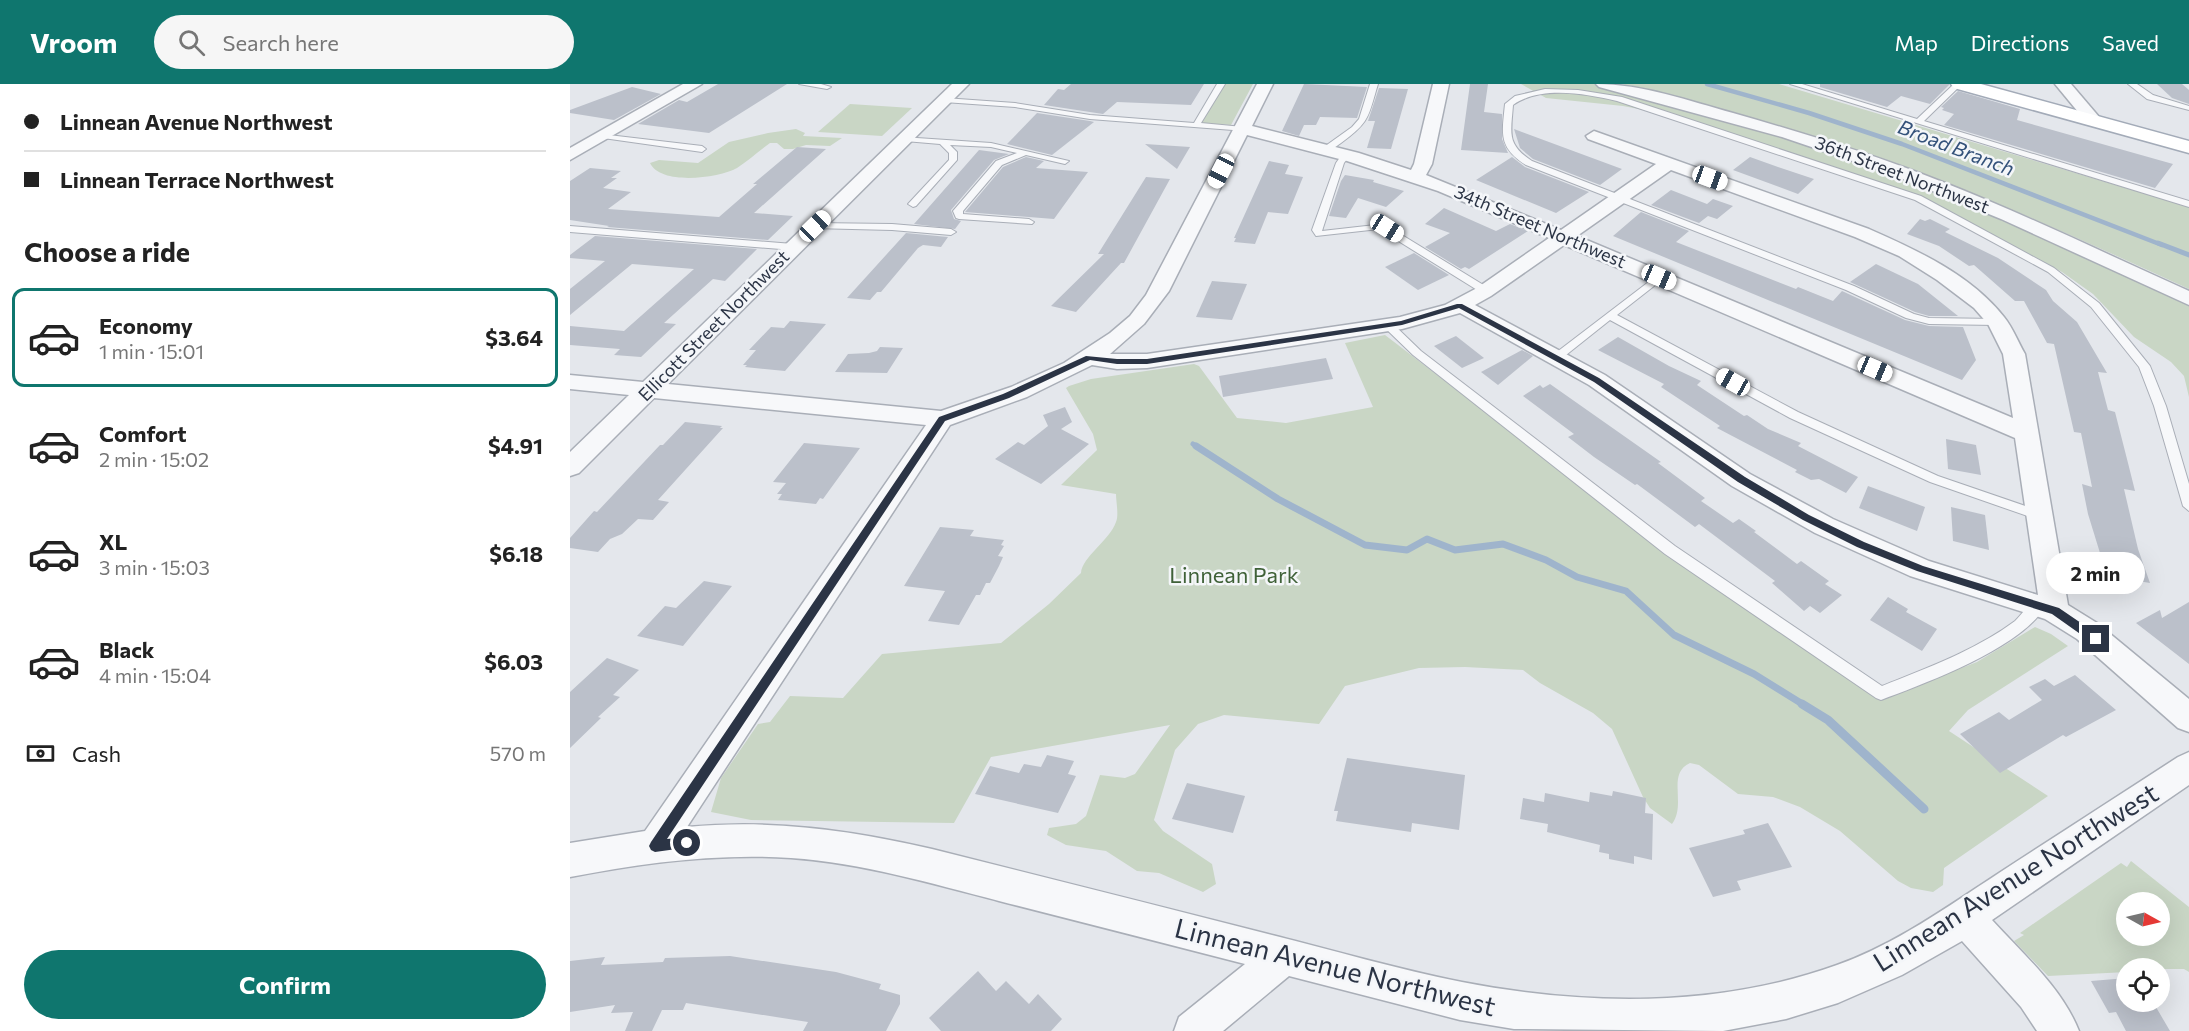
<!DOCTYPE html>
<meta charset="utf-8">
<style>
body{margin:0;font-family:Commissioner,sans-serif;background:#f6f6f6;color:#222;height:100vh;display:flex;flex-direction:column;font-size:22px;white-space:nowrap}
*{box-sizing:border-box;margin:0}
p{font-size:20px;color:#767676}
.icon{flex:none;width:33px;height:33px;fill:none;stroke:currentColor;stroke-width:2;stroke-linecap:round;stroke-linejoin:round}
.map{position:relative;flex:1;overflow:hidden}
.sheet{display:flex;flex-direction:column;background:#fff;width:570px}
.sheet>*{flex:none}
.top-card{display:grid;align-content:center;height:132px;padding:0 24px;background:#fff}
.needle{width:39px;rotate:98deg}
.controls{position:absolute;left:1546px;top:808px;display:grid;gap:12px}
.controls a{display:grid;place-items:center;width:54px;height:54px;border-radius:50%;background:#fff;box-shadow:0 6px 24px #0002;font-size:30px}
.end{position:absolute;width:27px;height:27px;margin:-14px;border:8px solid #2b3445;background:#fff;box-shadow:0 0 0 3px #fff}
.from{border-radius:50%}
.bubble{position:absolute;height:42px;border-radius:21px;background:#fff;box-shadow:0 6px 24px #0002;font-size:20px;font-weight:700;line-height:42px;text-align:center}
.car{position:absolute;width:18px;height:36px;margin:-18px -9px;border-radius:8px;box-shadow:0 0 4px 2px #0007;background:linear-gradient(#fff 24%,#345 0 40%,#fff 0 76%,#345 0 86%,#fff 0)}
.top-card b{display:flex;align-items:center;gap:21px;height:57px;font-size:22px}
.top-card b+b{border-top:2px solid #e0e0e0}
.top-card i{width:15px;height:15px;background:#222}
ul{padding:0;list-style:none}
li{display:flex;align-items:center;gap:18px;height:99px;margin:0 12px 9px;padding:0 12px;border:3px solid transparent;border-radius:12px}
li div{flex:1}
li b{display:block;font-size:22px}
li em{font-style:normal;font-weight:700}
li.on{border-color:#0f766e}
li>.icon{width:54px;height:54px;stroke-width:1.5}
h2{padding:0 24px;font-size:27px;line-height:72px}
.pay{display:flex;align-items:center;gap:15px;height:66px;padding:0 24px;font-size:22px}
.pay p{margin-inline-start:auto}
.action{display:flex;gap:12px;margin-top:auto;padding:12px 24px}
.action a{flex:1;height:69px;border-radius:36px;background:#0f766e;color:#fff;font-size:24px;font-weight:700;line-height:69px;text-align:center}
header{display:flex;align-items:center;gap:36px;box-sizing:border-box;height:84px;padding:0 30px;background:#0f766e;color:#fff}
header strong{font-size:28px}
nav{display:flex;gap:33px;margin-inline-start:auto;font-size:21px}
.search{width:420px;height:54px;background:#f6f6f6;display:flex;align-items:center;gap:15px;box-sizing:border-box;padding:0 21px;border-radius:33px;color:#767676;font-size:22px}
main{display:flex;flex:1;min-height:0}
.map>svg:first-child{display:block}
.green{fill:#c9d6c5;fill-rule:evenodd}
.lines{fill:none;stroke-linecap:round;stroke-linejoin:round}
.stream-far3{stroke:#9fb4cc;stroke-width:4.5}
.stream-far2{stroke:#9fb4cc;stroke-width:5}
.stream-far1{stroke:#9fb4cc;stroke-width:7}
.stream{stroke:#9fb4cc;stroke-width:9}
.building{fill:#bbc0ca}
.service-casing{stroke:#a9aeb7;stroke-width:2}
.minor-casing{stroke:#a9aeb7;stroke-width:3}
.primary-casing{stroke:#a3abb8;stroke-width:3}
.service{fill:#f7f8fa;fill-rule:evenodd}
.minor{fill:#f7f8fa;fill-rule:evenodd}
.primary{fill:#fff;fill-rule:evenodd}
.route{fill:#2b3445}
.labels{text-anchor:middle;stroke-width:5;stroke-linejoin:round;paint-order:stroke}
.far-street-label{font-size:18px;fill:#2b3445;stroke:#f4f6f9}
.far-water-label{font-size:20px;font-style:italic;fill:#34527a;stroke:#f4f6f9}
.park-label{font-size:22px;fill:#3f6138;stroke:#f4f6f9}
.near-street-label{font-size:27px;fill:#2b3445;stroke:#f4f6f9}
</style>
<header>
<strong>Vroom</strong>
<div class="search"><svg class="icon" aria-label="search" viewBox="0 0 24 24"><circle cx="10" cy="10" r="6"/><path d="M15 15l6 6"/></svg>Search here</div>
<nav><a>Map</a><a>Directions</a><a>Saved</a></nav>
</header>
<main>
<section class="sheet">
<div class="top-card">
<b><i class="from"></i>Linnean Avenue Northwest</b>
<b><i></i>Linnean Terrace Northwest</b>
</div>
<h2>Choose a ride</h2>
<ul>
<li class="on"><svg class="icon" aria-label="car" viewBox="0 0 24 24"><path d="M5 17H2v-5l4-1 3-4h7l3 4 3 1v5h-3M9 17h6M6 11h13"/><circle cx="7" cy="17" r="2"/><circle cx="17" cy="17" r="2"/></svg><div><b>Economy</b><p>1 min · 15:01</p></div><em>$3.64</em></li>
<li><svg class="icon" aria-label="car" viewBox="0 0 24 24"><path d="M5 17H2v-5l4-1 3-4h7l3 4 3 1v5h-3M9 17h6M6 11h13"/><circle cx="7" cy="17" r="2"/><circle cx="17" cy="17" r="2"/></svg><div><b>Comfort</b><p>2 min · 15:02</p></div><em>$4.91</em></li>
<li><svg class="icon" aria-label="car" viewBox="0 0 24 24"><path d="M5 17H2v-5l4-1 3-4h7l3 4 3 1v5h-3M9 17h6M6 11h13"/><circle cx="7" cy="17" r="2"/><circle cx="17" cy="17" r="2"/></svg><div><b>XL</b><p>3 min · 15:03</p></div><em>$6.18</em></li>
<li><svg class="icon" aria-label="car" viewBox="0 0 24 24"><path d="M5 17H2v-5l4-1 3-4h7l3 4 3 1v5h-3M9 17h6M6 11h13"/><circle cx="7" cy="17" r="2"/><circle cx="17" cy="17" r="2"/></svg><div><b>Black</b><p>4 min · 15:04</p></div><em>$6.03</em></li>
</ul>
<div class="pay"><svg class="icon" aria-label="cash" viewBox="0 0 24 24"><path d="M3 7h18v10H3z"/><circle cx="12" cy="12" r="2"/></svg>Cash<p>570 m</p></div>
<div class="action"><a>Confirm</a></div>
</section>
<div class="map">
<svg width="1619" height="947" viewBox="0 0 1619 947">
<rect width="100%" height="100%" fill="#e4e7ec"/>
<g class="green">
<path d="M654,0H683L661,41L631,39Z"/>
<path d="M951,0H1024L1133,29L1254,65L1390,115L1619,220V313L1614,292L1601,278L1564,253L1523,210L1492,188L1351,116L1079,27L1053,22L976,14Z"/>
<path d="M1052,0H1209L1619,123V205C1508,154 1395,102 1279,64C1204,39 1128,22 1052,0Z"/>
<path d="M280,20L342,24L312,52L248,48Z"/>
<path d="M226,45L235,49L233,52L272,54L260,62L236,61L223,65H214L207,59H200C189,67 178,77 167,84C149,94 91,102 80,79L89,76L128,79L159,58L198,49Z"/>
<path d="M815,251L1089,461L1321,611L1407,578L1465,543L1481,550L1498,562L1398,626L1379,647L1478,712L1374,784L1373,801L1363,808L1341,804L1328,797L1270,747L1230,723L1203,713L1168,710L1129,681L1120,679C1096,690 1117,720 1102,740L1080,724L1073,713L1042,645L1023,629L970,599L953,586L895,583L849,584L775,602L749,640L654,631L628,640L605,666L584,736L593,747L642,780L646,800L633,808L589,789L567,787L536,767L496,761L477,751L479,744L506,740L516,732L530,691L555,694L565,690L600,641L421,673L384,739L181,736L141,728L151,694L188,640L200,638L220,612L273,614L312,570L431,559L479,520L511,489C512,473 540,456 546,438C549,431 546,418 546,410L491,401L527,366L523,350L496,304L499,302L521,295L624,280L629,282L667,334L716,339L803,323L775,259Z"/>
<path d="M1561,777L1619,823V888L1614,885H1557V888L1478,892L1444,857L1454,851L1450,849L1551,779L1557,783ZM1557,819H1590V852H1557Z"/>
</g>
<g class="lines">
<path class="stream-far3" d="M1137,0L1239,29L1332,60L1592,161"/>
<g class="stream-far2">
<path d="M1588,159L1619,171"/>
<path d="M623,360L629,364"/>
</g>
<path class="stream-far1" d="M626,362L708,415L795,461L837,466L857,455L885,466L933,460L976,476L1007,493L1056,507L1104,551L1184,590L1234,621"/>
<path class="stream" d="M1232,620L1258,636L1354,725"/>
</g>
<g class="building">
<path d="M148,0H217L139,49L68,40L109,16L117,18Z"/>
<path d="M501,0H634L621,21L547,18L533,30L474,21L488,5L494,6Z"/>
<path d="M734,0L797,3L787,34L750,33L746,41H734L729,52L712,47Z"/>
<path d="M900,0H918L914,28L932,30V55L938,69L891,66Z"/>
<path d="M1250,0H1379V1L1360,20L1331,12L1317,23L1250,3Z"/>
<path d="M1587,0H1612L1619,6V20L1602,14Z"/>
<path d="M62,3L91,10L44,36L0,29V26Z"/>
<path d="M809,4L838,5L821,65L797,64L805,37H798Z"/>
<path d="M1388,7L1450,25L1447,36L1603,80L1585,104L1374,41L1384,30L1372,26L1374,24L1371,23Z"/>
<path d="M467,29L520,37L524,38L482,71L437,60Z"/>
<path d="M944,45L1006,68L1052,85L1030,101L963,75L950,64Z"/>
<path d="M575,60L620,63L607,85Z"/>
<path d="M227,63L256,65L184,129L223,132L198,156L37,143L39,142L0,136V97L20,84L51,87L41,94H47L33,104L61,108L38,125L149,133L187,100H183Z"/>
<path d="M409,66L439,70L424,76L381,126L384,135L391,137L385,145L344,140Z"/>
<path d="M456,73L474,77L466,84L518,88L484,135L395,128L433,83Z"/>
<path d="M942,73L955,83L1019,108L986,129L906,96Z"/>
<path d="M1180,73L1208,83L1244,95L1228,110L1163,86Z"/>
<path d="M699,77L719,81L715,90L733,93L718,130L698,128L685,160L664,158L666,154H664Z"/>
<path d="M775,91L804,96L803,98L834,107L816,123L788,114L776,134L759,132L771,97Z"/>
<path d="M576,93L600,95L554,179H551L506,228L481,222L534,170H528Z"/>
<path d="M1101,106L1137,120L1143,115L1163,122L1147,135L1138,132L1129,139L1081,121Z"/>
<path d="M874,124L926,147L940,140L958,147L899,185L895,183L891,185L855,163L880,149L855,140Z"/>
<path d="M1071,128L1119,147L1106,158L1226,205L1228,203L1263,217L1272,207L1335,236L1359,242L1393,243L1406,276L1392,296L1043,152Z"/>
<path d="M1350,135L1355,137L1360,135L1380,145L1375,148L1428,174L1476,206L1483,217L1507,238L1537,289L1528,288L1538,326L1545,328L1558,379L1565,407L1554,405L1568,465L1580,499L1533,491L1526,468L1530,469L1518,430L1512,400L1522,403L1511,349L1504,348L1484,260L1477,259L1454,217H1445L1404,181L1399,182L1369,162L1337,150Z"/>
<path d="M336,149L378,153L371,163L353,161L348,164L311,208H307L300,216L277,214Z"/>
<path d="M25,152L187,165L155,197L143,195L94,239L106,240L71,273L44,271L50,265L0,261V242L54,247L124,185L62,180L0,231V205L35,177L0,174V171Z"/>
<path d="M844,169L879,191L848,206L815,183Z"/>
<path d="M1306,180L1348,200L1388,232H1359L1345,228L1280,198Z"/>
<path d="M642,197L677,200L662,236L626,233Z"/>
<path d="M220,237L256,240L215,287L175,283L177,281H173L186,266H179L201,243L214,244Z"/>
<path d="M886,252L914,274L892,284L864,262Z"/>
<path d="M1048,253L1099,282L1131,297L1127,301L1174,332L1177,331L1198,345L1231,359L1228,362L1288,393L1276,409L1249,395L1241,396L1225,388L1227,386L1147,344L1150,342L1091,303L1094,300L1028,266Z"/>
<path d="M310,263L333,264L317,289L265,288L278,270L299,269L307,267Z"/>
<path d="M952,266L963,272L928,301L911,288Z"/>
<path d="M756,274L763,295L653,313L649,292Z"/>
<path d="M980,300L1091,378L1088,379L1135,414L1131,417L1163,439L1169,435L1186,447L1184,448L1227,480L1231,477L1259,497L1255,500L1272,511L1250,529L1240,522L1234,527L1202,499L1205,497L1129,440L1125,443L1067,400L1065,401L1024,373L998,353L1004,350L953,312L970,301L973,304Z"/>
<path d="M495,323L502,338L491,345L519,360L471,400L425,375L448,358L454,361L478,342L473,331Z"/>
<path d="M115,338L152,342L150,344H153L88,416L99,418L83,436L68,435L52,450L40,455L28,468L0,464V454L24,427L27,428L90,361H93Z"/>
<path d="M1376,355L1406,361L1411,391L1378,385Z"/>
<path d="M234,359L290,364L253,415L250,414L246,420L208,416L212,410H207L216,399L203,398Z"/>
<path d="M1298,402L1355,423L1347,447L1289,424Z"/>
<path d="M1381,423L1415,431L1419,466L1383,457Z"/>
<path d="M370,443L404,446L400,452L434,456L431,461L434,462L428,472L433,473L429,482L420,499H416L410,511H406L389,541L358,537L375,507L334,502Z"/>
<path d="M134,497L162,502L113,562L67,552L95,522L106,524Z"/>
<path d="M1318,513L1338,525L1336,528L1367,545L1352,567L1300,536Z"/>
<path d="M1619,518V580L1566,539L1590,526L1592,534Z"/>
<path d="M37,574L69,586L43,611L50,613L28,633L31,634L0,664V608Z"/>
<path d="M1505,591L1546,626L1496,653L1493,651L1430,689L1390,650L1429,628L1439,636L1472,616L1459,603L1475,595L1484,602Z"/>
<path d="M477,671L504,677L498,690L506,692L488,729L405,710L420,682L449,689L454,680L471,683Z"/>
<path d="M777,674L895,691L889,746L842,739L841,748L766,737L768,727H764Z"/>
<path d="M617,699L675,712L663,749L602,735Z"/>
<path d="M1043,707L1076,714L1075,729L1083,730L1082,776L1064,772V780L1039,775V770L1029,768L1030,761L977,748L978,740L950,735L953,714L974,718L975,709L1019,718L1020,708L1042,712Z"/>
<path d="M1198,739L1222,783L1167,797L1171,806L1143,813L1119,764L1175,750L1173,746Z"/>
<path d="M160,872L266,888L311,900L309,905L330,911V920L316,947H233L238,938L116,919L113,926H92L82,947H55L63,928L41,929L45,921L0,928V877L35,873L31,881L93,878L95,874Z"/>
<path d="M408,887L426,907L436,897L459,920L468,910L492,935L481,947H371L359,934Z"/>
<path d="M1557,894V918H1583L1600,947H1556L1546,928L1539,929L1521,897Z"/>
</g>
<g class="lines">
<g class="service-casing">
<g id="service">
<path d="M229,0H251L261,3L257,5Z"/>
<path d="M647,0H655L631,39L673,43H676V47L520,35L445,23L374,18L370,16L374,14L445,19L520,31L624,39Z"/>
<path d="M800,0H808C798,33 800,38 771,59C765,63 761,67 754,67V63L782,43L789,35Z"/>
<path d="M1220,0H1232L1347,35L1384,0H1392L1354,37L1619,117V123Z"/>
<path d="M1558,0H1567L1583,11L1619,22V26L1577,15Z"/>
<path d="M975,5L1008,6L1052,13L1351,112L1484,184L1529,219L1580,282L1596,322L1619,400V427L1613,422L1584,322L1569,283L1521,223L1478,188L1345,116L1047,17C1016,10 971,1 943,21C941,49 936,60 962,77L1284,202L1344,230L1359,234L1427,235L1432,238L1427,241L1359,240L1336,234L1276,206L956,81C928,63 932,50 935,20L945,12Z"/>
<path d="M30,50L132,62L136,65L132,68L33,54H30Z"/>
<path d="M332,53L421,59L499,77L495,80L456,71L432,81L393,127V130L459,135L464,138L462,140L389,135L386,134L383,127L426,77L447,69L421,63L380,61L387,68V76L346,122L343,123L338,120L379,76V69L370,60L335,57H332Z"/>
<path d="M773,69L780,71L774,79L752,147L814,140L920,205V209H912L809,145L746,152L742,146L766,79Z"/>
<path d="M245,139L322,140L381,145L386,148L381,151L322,146L242,144V140Z"/>
<path d="M0,142L223,160L228,163L223,166L0,148Z"/>
<path d="M1089,190L1093,191V195L1047,231L1228,328L1368,392L1476,429L1477,432L1476,435H1466L1360,398L1220,334L1040,236L991,275H983V271Z"/>
<path d="M818,238L822,239L851,267L1105,462L1312,602C1357,584 1406,566 1445,537C1453,530 1461,514 1473,518L1475,522C1454,563 1354,600 1311,616L1306,614L1095,470L843,271L814,243L813,241Z"/>
</g>
</g>
<g class="minor-casing">
<g id="minor">
<path d="M113,0H132L0,76V64Z"/>
<path d="M382,0H399L98,300L371,327L441,303L494,279L540,249L560,232L576,211L687,0H703L682,42L789,69L841,86L844,80L863,0H879L862,80L856,91L991,146L1086,80L1018,55L1016,52L1024,47L1299,145C1347,166 1401,191 1434,233C1443,244 1448,258 1455,270L1498,521L1527,539L1619,615V648L1608,644L1507,555L1475,535L1340,492L1245,449L1162,402L1019,301L890,229L832,245L577,284L547,285L522,281L457,313L380,341L117,743C201,735 281,746 362,765C474,793 586,821 698,850C762,866 827,885 892,898C1015,922 1148,924 1267,881C1326,860 1377,823 1429,789C1489,750 1548,712 1608,673L1619,668V701L1422,836C1453,870 1492,904 1509,947H1467L1451,923L1392,857L1332,891L1268,919L1216,935L1153,947L944,945L890,936L719,892L653,947H604L609,933L675,880C593,859 511,838 429,817C360,799 292,779 221,774C147,769 73,779 0,793V759L75,747L356,341L84,314L9,389L0,392V368L59,311L0,305V291L73,298ZM677,51L777,77L868,107L979,154L907,204L875,221L830,233L577,270H540L574,240L599,207ZM1101,86L1285,153L1329,172L1367,196L1404,224L1418,240L1433,270L1443,334L1007,152ZM994,161L1445,354L1468,511L1359,477L1263,435L1180,390L1035,291L905,221L921,212Z"/>
<path d="M1026,0C1073,0 1119,17 1163,29C1233,49 1303,70 1370,97C1455,130 1536,170 1619,207V221L1431,135L1321,90L1212,53L1029,3Z"/>
<path d="M1485,0H1501L1530,34L1532,37L1530,40H1518Z"/>
</g>
</g>
<g class="primary-casing">
<path id="primary" d="M1381,0H1411L1619,57V69L1384,4Z"/>
</g>
<use href="#service" class="service"/>
<use href="#minor" class="minor"/>
<use href="#primary" class="primary"/>
</g>
<path class="route" d="M887,220H892L1029,294L1175,393L1239,431L1294,458L1353,482L1489,524L1530,552V559H1523L1482,530L1347,487L1287,463L1233,436L1168,398L1024,298L889,224L832,241L577,280H547L520,276L439,314L375,337L97,755L117,753L123,759L121,763L85,768L81,766L79,762L81,758L369,333L433,310L516,272L547,275H577L831,237Z"/>
<g class="labels">
<g class="far-street-label">
<text transform="translate(1332 91) rotate(21)" y="6">36th Street Northwest</text>
<text transform="translate(970 143) rotate(23)" y="6">34th Street Northwest</text>
<text transform="translate(144 242) rotate(-45)" y="6">Ellicott Street Northwest</text>
</g>
<g class="far-water-label">
<text transform="translate(1386 64) rotate(21)" y="7">Broad Branch</text>
</g>
<g class="park-label">
<text x="664" y="499">Linnean Park</text>
</g>
<g class="near-street-label">
<text transform="translate(1446 794) rotate(-32)" y="9">Linnean Avenue Northwest</text>
<text transform="translate(765 884) rotate(14)" y="9">Linnean Avenue Northwest</text>
</g>
</g>
</svg>
<div class="controls">
<a><svg class="needle" viewBox="-14 -14 28 28"><path d="M0-13l5 13h-10z" fill="#e53935"/><path d="M0 13l5-13h-10z" fill="#767676"/></svg></a>
<a><svg class="icon" aria-label="locate" viewBox="0 0 24 24"><circle cx="12" cy="12" r="6"/><path d="M12 2v4M12 18v4M2 12h4M18 12h4"/></svg></a>
</div>
<i class="end from" style="left:117px;top:759px"></i>
<i class="end" style="left:1526px;top:555px"></i>
<div class="bubble" style="left:1476px;top:468px;width:99px">2 min</div>
<i class="car" style="left:651px;top:87px;rotate:207deg"></i>
<i class="car" style="left:1140px;top:94px;rotate:110deg"></i>
<i class="car" style="left:245px;top:142px;rotate:46deg"></i>
<i class="car" style="left:817px;top:144px;rotate:122deg"></i>
<i class="car" style="left:1089px;top:193px;rotate:113deg"></i>
<i class="car" style="left:1305px;top:285px;rotate:113deg"></i>
<i class="car" style="left:1163px;top:298px;rotate:299deg"></i>
</div>
</main>
